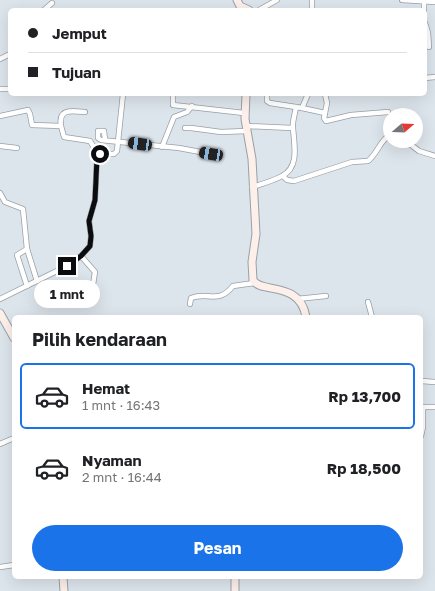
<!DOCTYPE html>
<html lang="id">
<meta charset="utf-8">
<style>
body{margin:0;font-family:"Golos Text",sans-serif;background:#f2f2f2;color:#202124;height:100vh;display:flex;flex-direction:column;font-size:15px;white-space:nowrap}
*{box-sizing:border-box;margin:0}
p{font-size:13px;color:#757577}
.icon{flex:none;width:22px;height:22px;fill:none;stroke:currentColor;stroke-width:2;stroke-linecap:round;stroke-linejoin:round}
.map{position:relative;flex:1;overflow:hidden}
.drawer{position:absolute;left:12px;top:315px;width:411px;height:264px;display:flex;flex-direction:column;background:#fff;border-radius:6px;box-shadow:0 4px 16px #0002}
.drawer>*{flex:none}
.guide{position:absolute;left:8px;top:8px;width:419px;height:88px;border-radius:6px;box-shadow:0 4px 16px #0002;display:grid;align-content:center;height:88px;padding:0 20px;background:#fff}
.needle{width:26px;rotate:71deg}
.fabs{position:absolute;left:383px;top:108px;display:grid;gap:8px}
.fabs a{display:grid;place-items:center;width:40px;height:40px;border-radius:50%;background:#fff;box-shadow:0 4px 16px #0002;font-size:20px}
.end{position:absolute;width:18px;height:18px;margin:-9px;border:5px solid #0a0c0f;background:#fff;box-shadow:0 0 0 2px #fff}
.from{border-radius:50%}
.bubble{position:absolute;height:28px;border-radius:14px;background:#fff;box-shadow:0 4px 16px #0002;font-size:13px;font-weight:700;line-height:28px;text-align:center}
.car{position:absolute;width:12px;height:24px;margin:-12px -6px;border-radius:5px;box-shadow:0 0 3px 1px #0007;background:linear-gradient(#222 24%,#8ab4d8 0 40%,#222 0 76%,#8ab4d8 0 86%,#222 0)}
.guide b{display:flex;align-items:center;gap:14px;height:38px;font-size:15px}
.guide b+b{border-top:1px solid #e0e0e0}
.guide i{width:10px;height:10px;background:#202124}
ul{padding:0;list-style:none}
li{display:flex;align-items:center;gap:12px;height:66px;margin:0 8px 6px;padding:0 12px;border:2px solid transparent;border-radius:6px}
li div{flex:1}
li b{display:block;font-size:15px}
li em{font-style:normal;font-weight:700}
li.on{border-color:#1a73e8}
li>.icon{width:36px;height:36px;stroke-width:1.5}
h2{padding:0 20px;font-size:18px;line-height:48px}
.button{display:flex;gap:8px;margin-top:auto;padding:8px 20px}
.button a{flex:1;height:46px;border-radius:24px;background:#1a73e8;color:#fff;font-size:16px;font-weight:700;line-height:46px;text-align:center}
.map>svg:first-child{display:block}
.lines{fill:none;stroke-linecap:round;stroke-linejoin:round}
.street-casing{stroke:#99a0a7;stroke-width:6}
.secondary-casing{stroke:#99a0a7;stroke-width:9}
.street{stroke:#fff;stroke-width:4.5}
.secondary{stroke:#fdefea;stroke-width:7}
.route{stroke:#0a0c0f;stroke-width:5}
</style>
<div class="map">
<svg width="435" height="591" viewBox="0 0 435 591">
<rect width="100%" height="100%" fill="#dde5ec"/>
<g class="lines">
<g class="street-casing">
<g id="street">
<path d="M402,0L435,2"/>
<path d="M44,10L52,3"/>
<path d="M259,10L277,0"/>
<path d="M312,10V0"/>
<path d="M424,10V2"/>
<path d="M425,23L428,33L429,47"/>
<path d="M0,59L10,54"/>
<path d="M425,78L435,77"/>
<path d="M0,89H10"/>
<path d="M173,94V105L244,113"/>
<path d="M267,94V101L270,103L296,107"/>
<path d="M325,94L327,103L324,118L326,121L351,115L388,112"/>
<path d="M302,108L325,113"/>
<path d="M0,116L28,110L30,114L32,125L61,126L64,137L90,141L98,154"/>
<path d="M61,126C58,108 72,111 85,112"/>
<path d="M246,126L292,128"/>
<path d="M185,128H191L221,132L247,131"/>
<path d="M105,140L104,131H98V138L101,140L179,148L211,154"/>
<path d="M406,141L419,151L435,156"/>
<path d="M0,146L17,148"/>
<path d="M162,147L174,117L187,112L192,106"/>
<path d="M283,176L287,180L294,181L352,162L368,161C378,153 380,140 390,135"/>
<path d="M252,187C262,184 273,181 282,176C300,167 294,144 293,128C292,122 295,114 296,107L302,108L308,94"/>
<path d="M0,193L5,202L23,209L27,249L37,281"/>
<path d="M27,249L17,255L27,286"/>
<path d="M81,256L95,272L92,291"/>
<path d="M0,299L67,266L81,256L90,246L91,236L89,221L95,200L97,156L98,154H114L117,151L123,94"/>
<path d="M297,299L326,296"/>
<path d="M368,302L372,317"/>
<path d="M190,304L191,298C208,291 218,305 233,286L254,283"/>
<path d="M421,381L435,382"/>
<path d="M421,407H435"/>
<path d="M421,436L423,427V407"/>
<path d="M0,444L14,438"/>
<path d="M0,567L14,565"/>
</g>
</g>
<g class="secondary-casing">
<g id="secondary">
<path d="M237,0L240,6L249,10"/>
<path d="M246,94L245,119L252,159L256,234L252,262L253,280C260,294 300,280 306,317"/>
<path d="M0,313L14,338"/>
<path d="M63,577L64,591"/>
<path d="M235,577V591"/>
</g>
</g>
<use href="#street" class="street"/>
<use href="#secondary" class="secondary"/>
</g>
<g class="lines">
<path class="route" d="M67,266L81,256L90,246L91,236L89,221L95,200L97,158L98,154H100"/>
</g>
</svg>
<div class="fabs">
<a><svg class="needle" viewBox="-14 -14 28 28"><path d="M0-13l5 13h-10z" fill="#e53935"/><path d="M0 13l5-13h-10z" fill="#757577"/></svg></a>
</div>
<i class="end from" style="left:100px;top:154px"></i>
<i class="end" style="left:67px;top:266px"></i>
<div class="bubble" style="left:34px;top:280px;width:66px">1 mnt</div>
<i class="car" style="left:140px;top:144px;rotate:278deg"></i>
<i class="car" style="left:211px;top:154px;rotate:280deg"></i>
<div class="guide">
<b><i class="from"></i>Jemput</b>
<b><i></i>Tujuan</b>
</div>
<section class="drawer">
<h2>Pilih kendaraan</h2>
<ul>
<li class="on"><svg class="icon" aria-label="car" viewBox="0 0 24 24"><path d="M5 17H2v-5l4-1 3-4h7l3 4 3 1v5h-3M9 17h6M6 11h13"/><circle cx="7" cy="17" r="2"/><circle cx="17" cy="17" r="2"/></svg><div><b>Hemat</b><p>1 mnt · 16:43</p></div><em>Rp 13,700</em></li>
<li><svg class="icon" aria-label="car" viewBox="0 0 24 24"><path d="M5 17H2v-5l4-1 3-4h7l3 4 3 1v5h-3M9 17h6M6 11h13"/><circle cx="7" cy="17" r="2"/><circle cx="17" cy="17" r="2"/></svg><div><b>Nyaman</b><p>2 mnt · 16:44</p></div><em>Rp 18,500</em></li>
</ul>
<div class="button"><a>Pesan</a></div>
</section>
</div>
